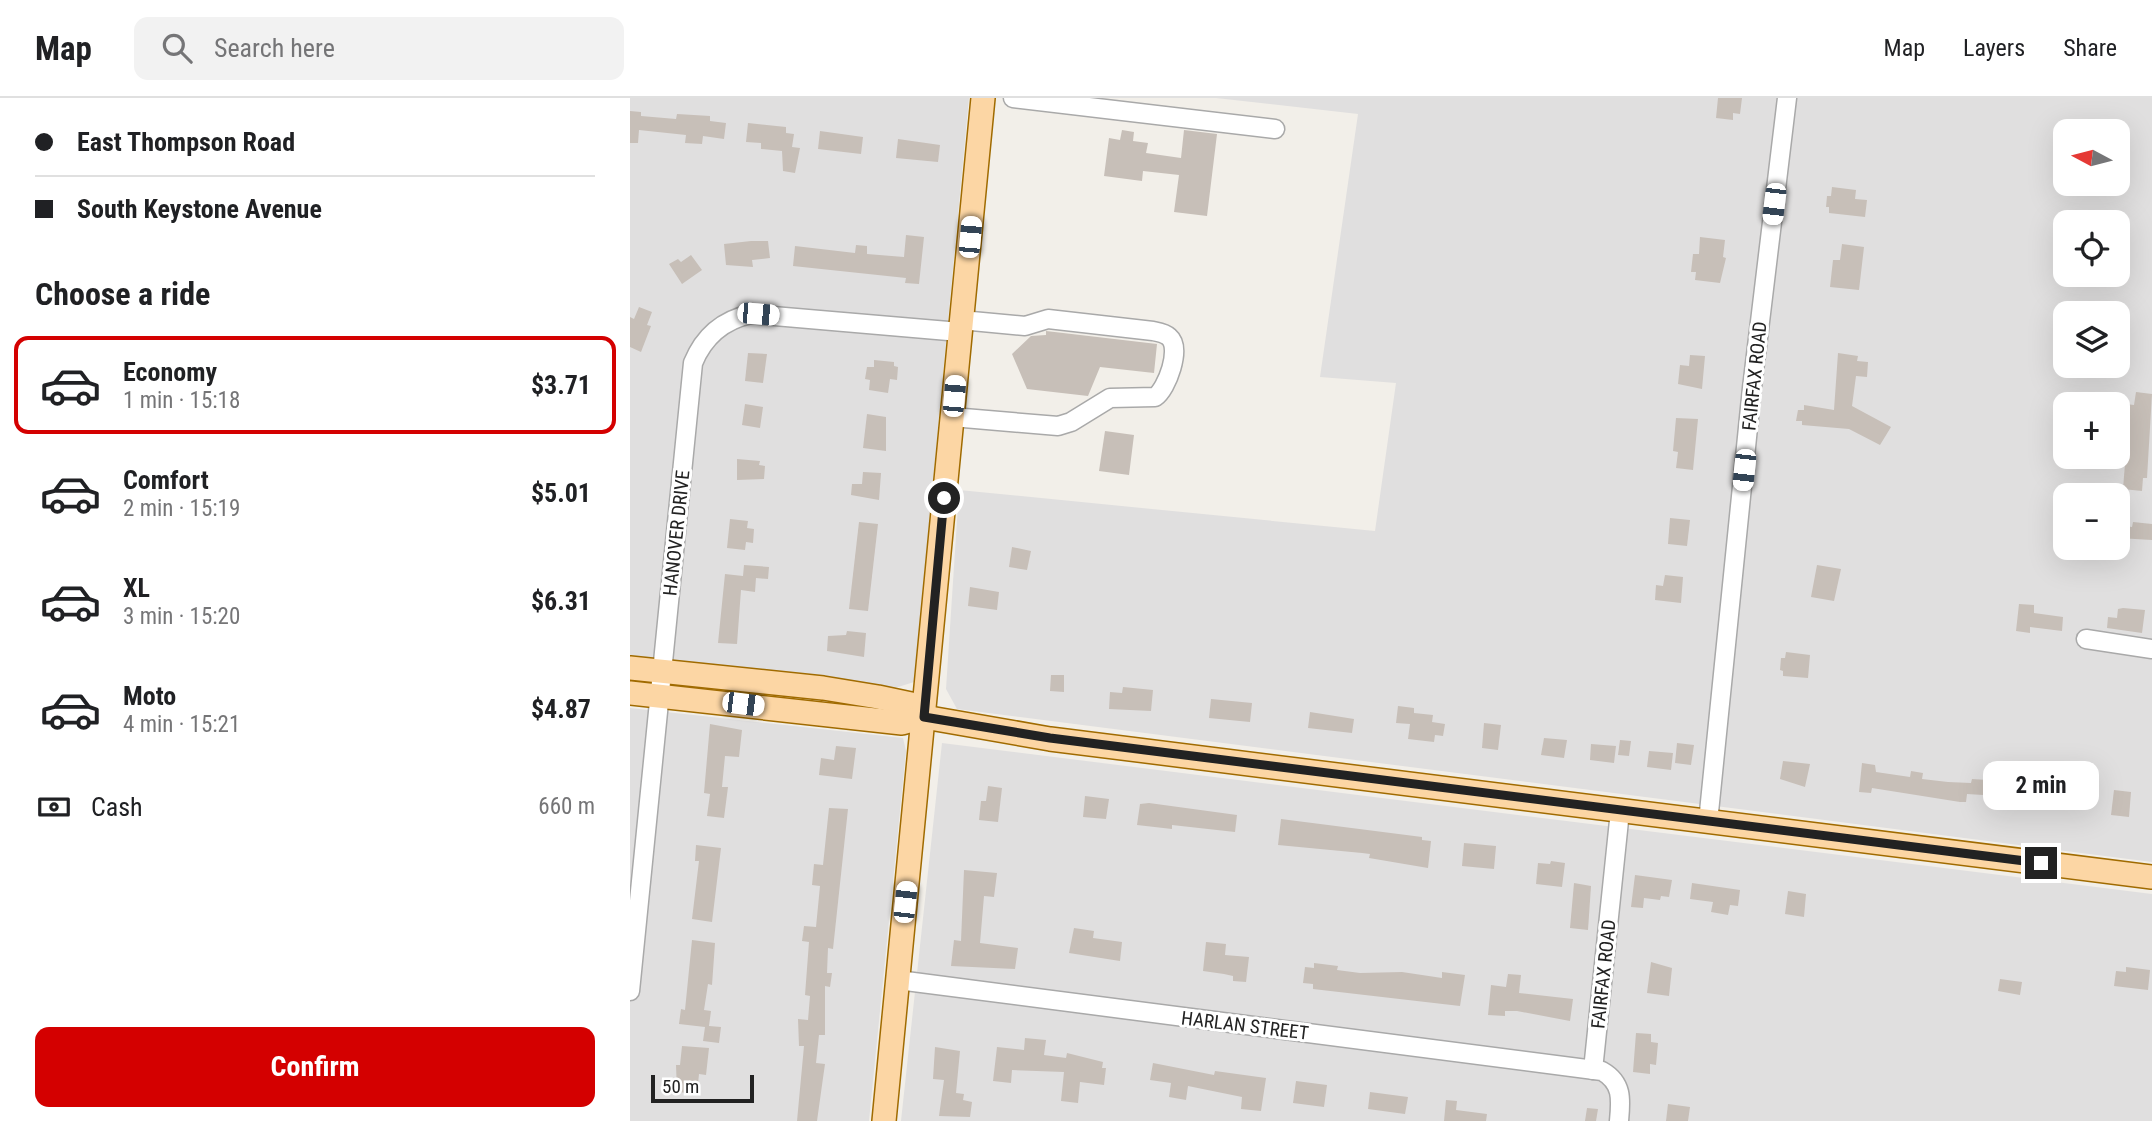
<!DOCTYPE html>
<meta charset="utf-8">
<style>
body{margin:0;font-family:"Roboto Condensed",sans-serif;background:#f2f2f2;color:#202124;height:100vh;display:flex;flex-direction:column;font-size:26px;white-space:nowrap}
*{box-sizing:border-box;margin:0}
p{font-size:23px;color:#757577}
.icon{flex:none;width:38px;height:38px;fill:none;stroke:currentColor;stroke-width:2;stroke-linecap:round;stroke-linejoin:round}
.map{position:relative;flex:1;overflow:hidden}
.drawer{display:flex;flex-direction:column;background:#fff;width:630px}
.drawer>*{flex:none}
.guide{display:grid;align-content:center;height:154px;padding:0 35px;background:#fff}
.needle{width:46px;rotate:277deg}
.buttons{position:absolute;left:1423px;top:21px;display:grid;gap:14px}
.buttons a{display:grid;place-items:center;width:77px;height:77px;border-radius:14px;background:#fff;box-shadow:0 7px 28px #0002;font-size:35px}
.scale{position:absolute;left:21px;bottom:18px;width:103px;box-sizing:border-box;padding-left:7px;border:4px solid #222;border-top:0;font-size:19px;line-height:24px;white-space:nowrap;color:#222;-webkit-text-stroke:5px #fff;paint-order:stroke}
.end{position:absolute;width:32px;height:32px;margin:-16px;border:9px solid #222;background:#fff;box-shadow:0 0 0 4px #fff}
.from{border-radius:50%}
.bubble{position:absolute;height:49px;border-radius:14px;background:#fff;box-shadow:0 7px 28px #0002;font-size:23px;font-weight:700;line-height:49px;text-align:center}
.car{position:absolute;width:21px;height:42px;margin:-21px -10px;border-radius:9px;box-shadow:0 0 5px 2px #0007;background:linear-gradient(#fff 24%,#345 0 40%,#fff 0 76%,#345 0 86%,#fff 0)}
.guide b{display:flex;align-items:center;gap:24px;height:66px;font-size:26px}
.guide b+b{border-top:2px solid #e0e0e0}
.guide i{width:18px;height:18px;background:#202124}
ul{padding:0;list-style:none}
li{display:flex;align-items:center;gap:21px;height:98px;margin:0 14px 10px;padding:0 21px;border:4px solid transparent;border-radius:14px}
li div{flex:1}
li b{display:block;font-size:26px}
li em{font-style:normal;font-weight:700}
li.current{border-color:#d40000}
li>.icon{width:63px;height:63px;stroke-width:1.5}
h2{padding:0 35px;font-size:32px;line-height:84px}
.pay{display:flex;align-items:center;gap:18px;height:77px;padding:0 35px;font-size:26px}
.pay p{margin-inline-start:auto}
.cta{display:flex;gap:14px;margin-top:auto;padding:14px 35px}
.cta a{flex:1;height:80px;border-radius:14px;background:#d40000;color:#fff;font-size:28px;font-weight:700;line-height:80px;text-align:center}
header{display:flex;align-items:center;gap:42px;box-sizing:border-box;height:98px;padding:0 35px;background:#fff;border-bottom:2px solid #e0e0e0}
header strong{font-size:33px}
nav{display:flex;gap:38px;margin-inline-start:auto;font-size:24px}
.search{width:490px;height:63px;background:#f2f2f2;display:flex;align-items:center;gap:18px;box-sizing:border-box;padding:0 24px;border-radius:14px;color:#757577;font-size:26px}
main{display:flex;flex:1;min-height:0}
.map>svg:first-child{display:block}
.residential{fill:#e0dfdf;fill-rule:evenodd}
.building{fill:#c7bfb8}
.lines{fill:none;stroke-linecap:round;stroke-linejoin:round}
.minor-casing{stroke:#a9a9a9;stroke-width:21}
.major-casing{stroke:#a06b00;stroke-width:26}
.minor{stroke:#fff;stroke-width:18}
.major{stroke:#fcd6a4;stroke-width:23}
.route{stroke:#222;stroke-width:9}
.labels{text-anchor:middle;stroke-width:6;stroke-linejoin:round;paint-order:stroke}
.street-label{font-size:19px;fill:#222;stroke:#fff}
</style>
<header>
<strong>Map</strong>
<div class="search"><svg class="icon" aria-label="search" viewBox="0 0 24 24"><circle cx="10" cy="10" r="6"/><path d="M15 15l6 6"/></svg>Search here</div>
<nav><a>Map</a><a>Layers</a><a>Share</a></nav>
</header>
<main>
<section class="drawer">
<div class="guide">
<b><i class="from"></i>East Thompson Road</b>
<b><i></i>South Keystone Avenue</b>
</div>
<h2>Choose a ride</h2>
<ul>
<li class="current"><svg class="icon" aria-label="car" viewBox="0 0 24 24"><path d="M5 17H2v-5l4-1 3-4h7l3 4 3 1v5h-3M9 17h6M6 11h13"/><circle cx="7" cy="17" r="2"/><circle cx="17" cy="17" r="2"/></svg><div><b>Economy</b><p>1 min · 15:18</p></div><em>$3.71</em></li>
<li><svg class="icon" aria-label="car" viewBox="0 0 24 24"><path d="M5 17H2v-5l4-1 3-4h7l3 4 3 1v5h-3M9 17h6M6 11h13"/><circle cx="7" cy="17" r="2"/><circle cx="17" cy="17" r="2"/></svg><div><b>Comfort</b><p>2 min · 15:19</p></div><em>$5.01</em></li>
<li><svg class="icon" aria-label="car" viewBox="0 0 24 24"><path d="M5 17H2v-5l4-1 3-4h7l3 4 3 1v5h-3M9 17h6M6 11h13"/><circle cx="7" cy="17" r="2"/><circle cx="17" cy="17" r="2"/></svg><div><b>XL</b><p>3 min · 15:20</p></div><em>$6.31</em></li>
<li><svg class="icon" aria-label="car" viewBox="0 0 24 24"><path d="M5 17H2v-5l4-1 3-4h7l3 4 3 1v5h-3M9 17h6M6 11h13"/><circle cx="7" cy="17" r="2"/><circle cx="17" cy="17" r="2"/></svg><div><b>Moto</b><p>4 min · 15:21</p></div><em>$4.87</em></li>
</ul>
<div class="pay"><svg class="icon" aria-label="cash" viewBox="0 0 24 24"><path d="M3 7h18v10H3z"/><circle cx="12" cy="12" r="2"/></svg>Cash<p>660 m</p></div>
<div class="cta"><a>Confirm</a></div>
</section>
<div class="map">
<svg width="1522" height="1023" viewBox="0 0 1522 1023">
<rect width="100%" height="100%" fill="#f2efe9"/>
<g class="residential">
<path d="M0,0H339L284,584L265,590L0,560Z"/>
<path d="M586,0H1522V764L327,611L316,591L329,392L745,433L766,285L690,279L728,16ZM1435,33H1488V86H1435ZM1435,124H1488V177H1435ZM1435,215H1488V268H1435ZM1435,306H1488V359H1435ZM1435,397H1488V450H1435Z"/>
<path d="M0,610L273,640L276,653L239,1023H0Z"/>
<path d="M312,645L1522,796V1023H271Z"/>
</g>
<g class="building">
<path d="M1088,0H1112L1110,16L1103,15V22L1086,20Z"/>
<path d="M0,13L11,14V18L46,21L47,16L80,18V23L96,25L94,41L73,38L72,46L55,45L56,37L9,32L8,45H0Z"/>
<path d="M118,25L156,29V35L164,36L162,49L170,50L165,75L153,73L152,53L131,51V45L116,44Z"/>
<path d="M492,32L504,34L503,43L518,45L516,55L551,60L554,32L587,36L577,118L544,114L549,77L513,73L512,83L474,78L479,40L490,42Z"/>
<path d="M190,33L233,39L231,56L188,51Z"/>
<path d="M268,41L310,47L308,64L266,60Z"/>
<path d="M1202,89L1226,92L1225,101L1237,102L1235,119L1199,115V109H1196L1197,98H1201Z"/>
<path d="M276,137L294,139L289,186L275,185L276,180L163,168L165,148L225,155L226,147L237,148V156L274,159Z"/>
<path d="M1070,139L1095,142L1093,159L1096,160L1090,185L1065,182L1066,174H1061L1063,156H1069Z"/>
<path d="M121,143H138L140,160L122,162L123,169L96,167L94,146Z"/>
<path d="M1212,146L1234,149L1229,192L1200,189L1203,162H1210Z"/>
<path d="M61,157L72,172L52,186L39,166L48,161L51,164Z"/>
<path d="M9,209L22,214L17,227L21,228L11,254L0,249V219L4,221Z"/>
<path d="M416,233L527,246L524,275L470,269L458,298L397,291L382,256L401,238L416,237Z"/>
<path d="M118,255L137,256L133,285L115,283Z"/>
<path d="M1208,255L1228,258L1227,263L1238,264L1237,279L1226,278L1222,308L1261,329L1250,347L1219,331L1172,327V323H1166L1168,312H1174V307L1204,312Z"/>
<path d="M1060,257L1075,258L1072,291L1048,286L1050,267L1059,268Z"/>
<path d="M244,262L264,264V268L268,269L267,282L260,281L258,295L239,292L240,282L235,281L237,269H244Z"/>
<path d="M1506,294L1522,296L1517,380H1513L1512,393L1493,391L1498,328H1494L1496,306L1504,307Z"/>
<path d="M115,306L133,309L130,330L112,327Z"/>
<path d="M237,316L256,319V353L233,350Z"/>
<path d="M1046,320L1068,321L1063,372L1046,370L1048,354L1043,353Z"/>
<path d="M475,333L504,337L499,377L469,373Z"/>
<path d="M107,361L130,363L129,367L135,368L134,381L107,382Z"/>
<path d="M233,374L251,375L249,402L221,397L222,386H232Z"/>
<path d="M1040,420L1060,422L1057,448L1038,446Z"/>
<path d="M100,421L118,423L117,430L124,431L123,445L116,444L115,452L97,450Z"/>
<path d="M229,424L248,426L238,513L219,511Z"/>
<path d="M1503,424L1522,426V442L1488,440V427L1502,429Z"/>
<path d="M382,449L401,453L397,472L379,469Z"/>
<path d="M114,467L139,469L138,481L126,480L125,494L111,492L107,546L88,545L95,476L113,478Z"/>
<path d="M1187,467L1211,471L1204,503L1181,499Z"/>
<path d="M1035,477L1053,479L1051,505L1025,502L1026,487L1033,488Z"/>
<path d="M340,489L369,494L367,512L338,508Z"/>
<path d="M1389,506L1404,507V515L1433,519L1432,533L1400,529V535L1386,533Z"/>
<path d="M1493,510L1515,512L1512,535L1477,530L1478,519L1487,520L1488,511Z"/>
<path d="M217,533L236,535L234,559L197,553L198,538L216,537Z"/>
<path d="M1156,554L1180,557L1178,580L1153,578V573L1150,572L1151,560H1155Z"/>
<path d="M421,577H434V594L420,593Z"/>
<path d="M493,589L523,592L521,613L479,611L480,594L492,595Z"/>
<path d="M581,601L622,605L620,624L579,620Z"/>
<path d="M768,608L784,610V615L803,617L802,624L815,626L813,638L805,637L804,644L778,641L780,626L766,625Z"/>
<path d="M680,614L724,621L722,635L678,630Z"/>
<path d="M854,625L871,627L868,652L852,650Z"/>
<path d="M80,626L112,632L109,659L95,658L92,689H98L94,720L77,718L80,696L74,695Z"/>
<path d="M914,640L937,642L934,660L911,657Z"/>
<path d="M990,642L1001,643L999,658L988,657Z"/>
<path d="M1047,645L1064,647L1061,667L1045,665Z"/>
<path d="M961,646L986,648L984,665L960,662Z"/>
<path d="M206,648L226,650L222,681L189,677L191,660L204,662Z"/>
<path d="M1019,653L1043,655L1041,672L1017,669Z"/>
<path d="M1153,663L1180,666L1175,689L1150,681Z"/>
<path d="M1232,665L1245,667L1246,674L1280,679L1281,673L1293,675L1292,681L1318,684L1341,685L1342,681L1372,683V679L1391,681L1388,708L1370,705V698L1337,696L1336,704H1330L1242,690L1241,695L1229,694Z"/>
<path d="M358,688L372,690L368,724L349,722L351,703H356Z"/>
<path d="M1484,692L1501,694L1499,719L1481,717Z"/>
<path d="M455,698L479,701L476,721L453,719Z"/>
<path d="M519,705L607,717L605,734L542,727V731L507,727L510,706Z"/>
<path d="M199,710L218,711L203,851L198,850L197,875H202L200,889L195,888V937H189L186,965L195,966L193,980L187,1023H167L174,948H169L168,921L178,922L180,898L175,897L179,844L172,843L174,828L186,829L190,788L182,787L184,766L193,767Z"/>
<path d="M651,721L792,739V742L801,743L798,770L739,760L740,756L732,755L648,747Z"/>
<path d="M834,745L866,748L864,771L832,768Z"/>
<path d="M66,747L91,750L82,824L62,821L69,763H65Z"/>
<path d="M921,763L935,765L932,789L906,786L908,765L920,766Z"/>
<path d="M334,772L367,775L364,799L354,798L350,845L388,850L385,871L321,868L324,842L331,843Z"/>
<path d="M1005,777L1042,782L1039,799L1031,798L1030,802L1014,800L1013,810L1001,809Z"/>
<path d="M944,785L961,788L958,832L940,830Z"/>
<path d="M1062,785L1110,792L1108,808L1100,807L1098,817L1081,814L1083,804L1060,801Z"/>
<path d="M1158,793L1176,796L1174,819L1155,816Z"/>
<path d="M444,830L464,833L463,840L492,844L490,863L439,855Z"/>
<path d="M62,842L85,845L82,887L78,886L74,912L81,913L79,928L91,929L89,945L73,943L75,929L49,926L51,911L55,912Z"/>
<path d="M576,844L596,846L595,857L619,859L616,884L603,883V878L594,876L573,873Z"/>
<path d="M1021,864L1042,870L1039,898L1017,895Z"/>
<path d="M684,865L708,868L707,872L730,875L772,874L812,880V874L835,877L830,908L683,891V886L673,885L675,869L684,870Z"/>
<path d="M1496,869L1520,872L1518,892L1484,888L1486,873L1496,874Z"/>
<path d="M878,876L891,877L889,895L943,901L940,923L887,913H875V918L858,917L861,887L876,889Z"/>
<path d="M1370,881L1392,884L1390,897L1368,893Z"/>
<path d="M1006,935L1021,936V944L1028,945L1026,967L1020,966V976L1003,974Z"/>
<path d="M395,940L416,942L414,957L436,960L437,955L473,964L472,970H476L474,987L450,984L448,1005L431,1003L434,974L382,972L381,985L363,983L367,949L394,952Z"/>
<path d="M52,948L79,950L76,977L69,976L67,996L47,994L46,967H50Z"/>
<path d="M305,949L330,953L326,995L334,996L333,1002L342,1004L340,1019L309,1018L314,982L303,981Z"/>
<path d="M523,965L584,977L585,973L636,980L631,1013L611,1011L612,999L558,988L556,1002L539,999L541,985L520,982Z"/>
<path d="M666,983L697,987L694,1009L663,1005Z"/>
<path d="M740,994L778,999L775,1016L738,1011Z"/>
<path d="M816,1002L827,1003L826,1012L857,1016L856,1023H814Z"/>
<path d="M1038,1006L1060,1009L1058,1023H1036Z"/>
<path d="M957,1010L968,1011L966,1023H955Z"/>
</g>
<g class="lines">
<g class="minor-casing">
<g id="minor">
<path d="M383,0L645,31"/>
<path d="M322,319L428,328L441,324L480,300L525,299C537,291 552,250 539,239C535,235 528,234 523,233L418,221L395,228L331,222"/>
<path d="M1456,541L1522,551"/>
<path d="M1078,724L1122,290L1157,0"/>
<path d="M268,882L972,973C993,985 991,1002 989,1023"/>
<path d="M0,893L63,265C74,238 93,222 121,216L330,234"/>
<path d="M963,972L990,713"/>
</g>
</g>
<g class="major-casing">
<g id="major">
<path d="M0,570L193,590L248,599L281,606L294,619"/>
<path d="M0,595L272,625L294,619L420,641L1522,779"/>
<path d="M254,1023L353,0"/>
</g>
</g>
<use href="#minor" class="minor"/>
<use href="#major" class="major"/>
</g>
<g class="lines">
<path class="route" d="M314,400L294,619L420,640L1411,765"/>
</g>
<g class="labels">
<g class="street-label">
<text transform="translate(1124 278) rotate(-84)" y="7">FAIRFAX ROAD</text>
<text transform="translate(46 435) rotate(-84)" y="7">HANOVER DRIVE</text>
<text transform="translate(973 876) rotate(-84)" y="7">FAIRFAX ROAD</text>
<text transform="translate(615 927) rotate(7)" y="7">HARLAN STREET</text>
</g>
</g>
</svg>
<div class="buttons">
<a><svg class="needle" viewBox="-14 -14 28 28"><path d="M0-13l5 13h-10z" fill="#e53935"/><path d="M0 13l5-13h-10z" fill="#757577"/></svg></a>
<a><svg class="icon" aria-label="locate" viewBox="0 0 24 24"><circle cx="12" cy="12" r="6"/><path d="M12 2v4M12 18v4M2 12h4M18 12h4"/></svg></a>
<a><svg class="icon" aria-label="layers" viewBox="0 0 24 24"><path d="M12 4l9 5-9 5-9-5zM3 14l9 5 9-5"/></svg></a>
<a>+</a>
<a>−</a>
</div>
<div class="scale">50 m</div>
<i class="end from" style="left:314px;top:400px"></i>
<i class="end" style="left:1411px;top:765px"></i>
<div class="bubble" style="left:1353px;top:663px;width:116px">2 min</div>
<i class="car" style="left:1144px;top:106px;rotate:187deg"></i>
<i class="car" style="left:340px;top:139px;rotate:5deg"></i>
<i class="car" style="left:128px;top:216px;rotate:95deg"></i>
<i class="car" style="left:324px;top:298px;rotate:5deg"></i>
<i class="car" style="left:1114px;top:372px;rotate:186deg"></i>
<i class="car" style="left:113px;top:606px;rotate:97deg"></i>
<i class="car" style="left:275px;top:804px;rotate:6deg"></i>
</div>
</main>
